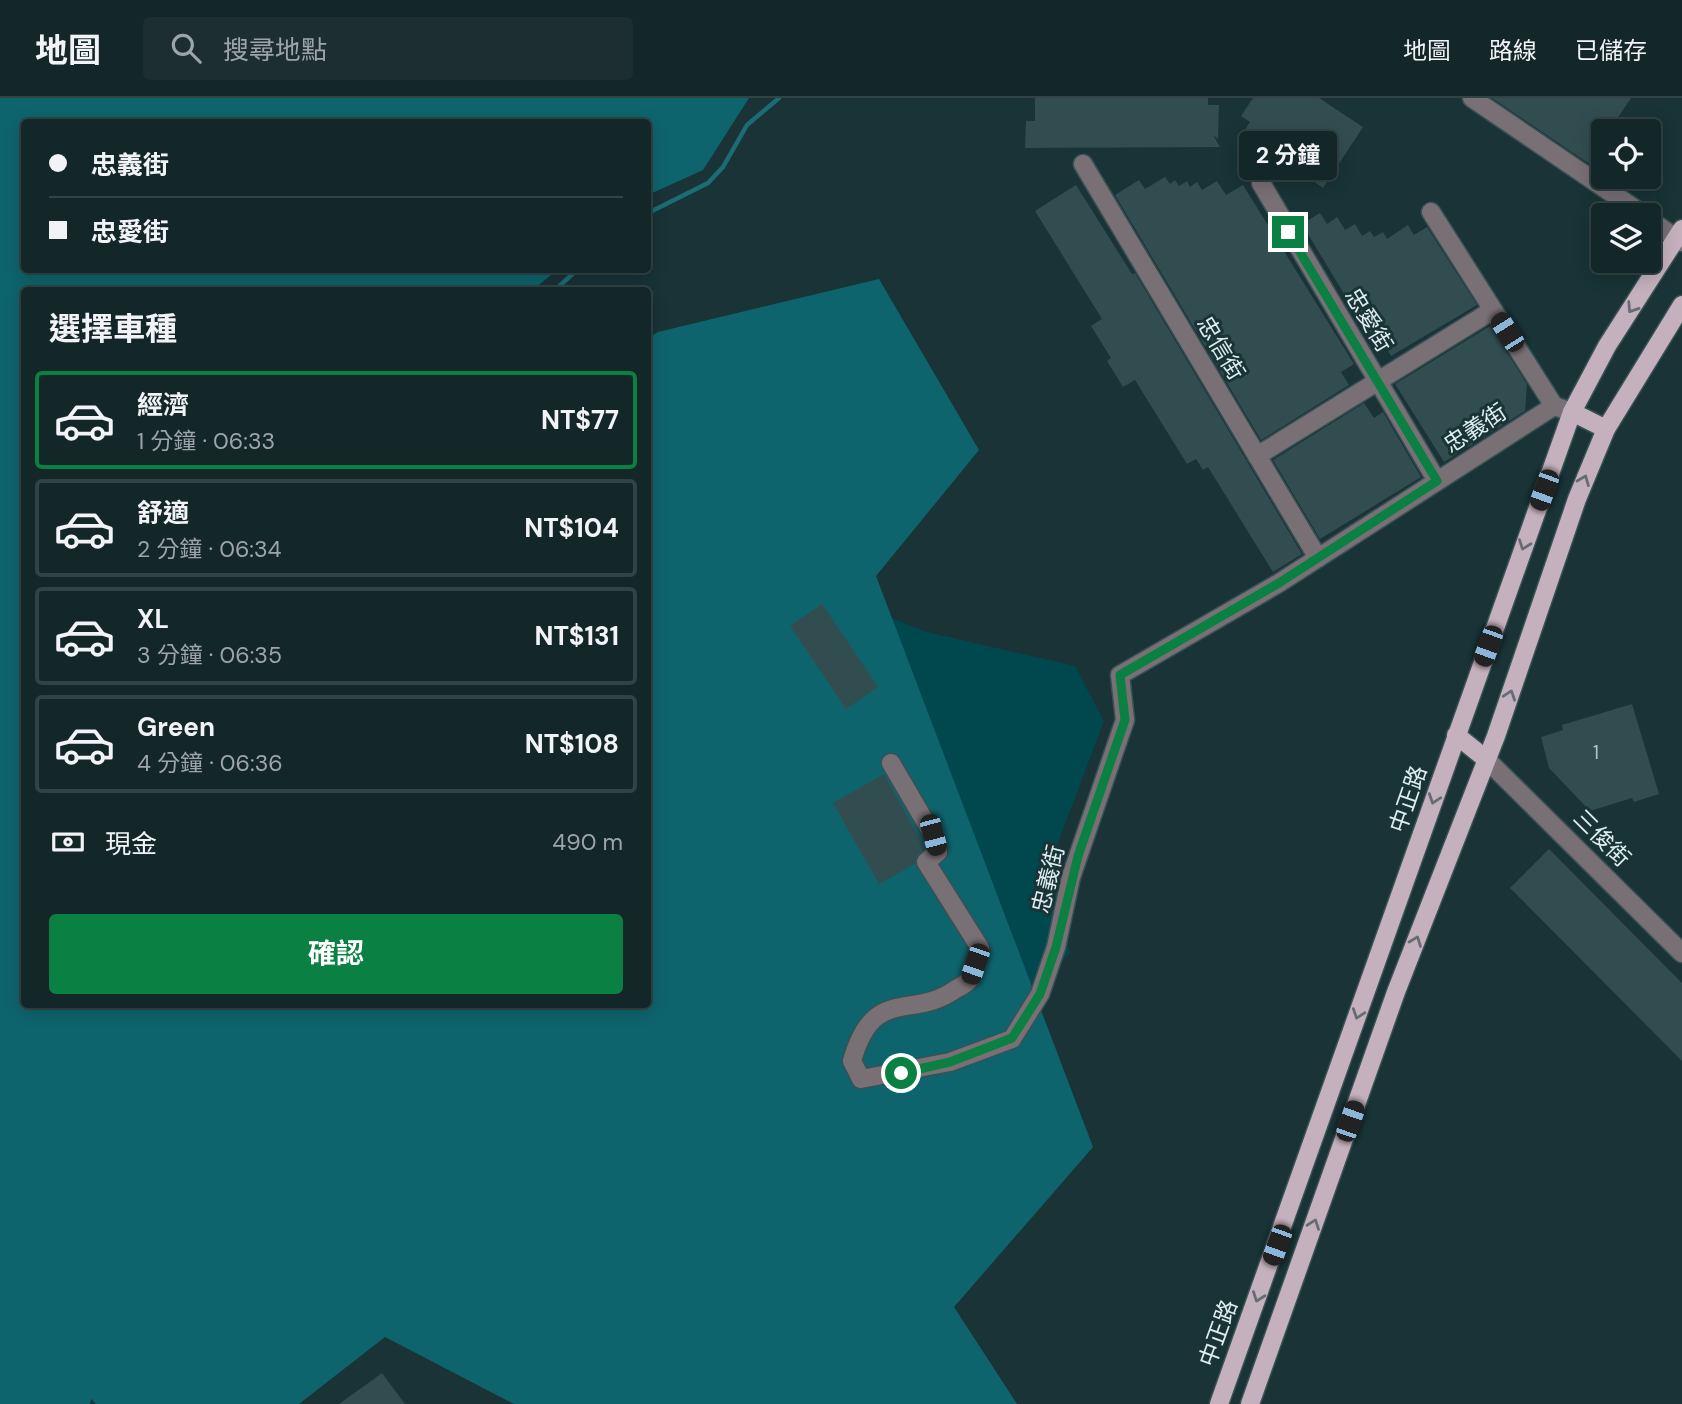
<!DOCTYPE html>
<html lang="zh-TW">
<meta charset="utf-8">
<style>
body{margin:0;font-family:"DM Sans","Noto Sans TC",sans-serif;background:#1c2e30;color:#f1f3f6;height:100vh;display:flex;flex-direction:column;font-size:26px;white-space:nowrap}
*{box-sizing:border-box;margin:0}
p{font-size:23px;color:#9da5a8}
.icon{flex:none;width:38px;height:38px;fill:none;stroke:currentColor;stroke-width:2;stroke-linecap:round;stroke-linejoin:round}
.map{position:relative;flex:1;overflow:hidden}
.drawer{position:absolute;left:21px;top:189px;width:630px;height:721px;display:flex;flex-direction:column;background:#132628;border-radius:7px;box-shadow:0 4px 18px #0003,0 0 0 2px #324345}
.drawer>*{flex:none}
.hud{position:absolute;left:21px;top:21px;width:630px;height:154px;border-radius:7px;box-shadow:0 4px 18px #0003,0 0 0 2px #324345;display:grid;align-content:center;height:154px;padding:0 28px;background:#132628}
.controls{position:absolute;left:1591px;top:21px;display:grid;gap:14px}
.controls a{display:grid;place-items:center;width:70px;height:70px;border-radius:7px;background:#132628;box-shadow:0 4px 18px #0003,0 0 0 2px #324345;font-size:35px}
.end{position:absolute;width:32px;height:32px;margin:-16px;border:9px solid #0b8043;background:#fff;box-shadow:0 0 0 4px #fff}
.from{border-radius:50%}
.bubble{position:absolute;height:49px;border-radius:7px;background:#132628;box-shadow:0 4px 18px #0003,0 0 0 2px #324345;font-size:23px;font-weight:700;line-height:49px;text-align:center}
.car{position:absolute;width:21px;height:42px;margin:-21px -10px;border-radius:9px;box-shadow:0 0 5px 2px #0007;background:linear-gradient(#222 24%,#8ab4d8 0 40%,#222 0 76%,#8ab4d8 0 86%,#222 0)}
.hud b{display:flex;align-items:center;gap:24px;height:66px;font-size:26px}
.hud b+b{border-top:2px solid #324345}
.hud i{width:18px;height:18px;background:#f1f3f6}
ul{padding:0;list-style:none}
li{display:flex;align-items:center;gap:21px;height:98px;margin:0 14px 10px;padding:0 14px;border:4px solid #324345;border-radius:7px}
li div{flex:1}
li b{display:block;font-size:26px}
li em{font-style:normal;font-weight:700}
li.current{border-color:#0b8043}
li>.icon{width:63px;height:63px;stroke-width:1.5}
h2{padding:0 28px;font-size:32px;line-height:84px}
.pay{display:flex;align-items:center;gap:18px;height:77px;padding:0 28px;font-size:26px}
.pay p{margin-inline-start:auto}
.primary-button{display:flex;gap:14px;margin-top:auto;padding:14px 28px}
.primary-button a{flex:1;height:80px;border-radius:7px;background:#0b8043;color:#fff;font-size:28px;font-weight:700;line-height:80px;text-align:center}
header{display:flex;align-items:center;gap:42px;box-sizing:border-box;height:98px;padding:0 35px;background:#132628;border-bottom:2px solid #324345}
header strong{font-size:33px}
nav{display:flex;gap:38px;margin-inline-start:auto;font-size:24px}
.search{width:490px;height:63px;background:#1c2e30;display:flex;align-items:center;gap:18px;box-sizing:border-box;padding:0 24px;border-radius:7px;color:#9da5a8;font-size:26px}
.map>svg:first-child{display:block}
.green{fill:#00484e}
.forest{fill:#0e646d}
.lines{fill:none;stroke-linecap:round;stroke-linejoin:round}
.stream{stroke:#1b6c75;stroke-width:4.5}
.building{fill:#324d50}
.minor-casing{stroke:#395154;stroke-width:21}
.major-casing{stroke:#395154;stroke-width:21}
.minor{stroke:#797076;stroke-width:18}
.major{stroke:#c5b1bd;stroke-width:18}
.oneway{stroke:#666c73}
.route{stroke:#0b8043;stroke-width:9}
.labels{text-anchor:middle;stroke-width:6;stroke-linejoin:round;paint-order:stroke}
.number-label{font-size:19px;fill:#b3c5c7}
.street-label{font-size:23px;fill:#deedef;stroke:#193336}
</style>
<header>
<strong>地圖</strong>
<div class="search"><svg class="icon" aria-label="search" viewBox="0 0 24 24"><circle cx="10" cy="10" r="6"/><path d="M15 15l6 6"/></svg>搜尋地點</div>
<nav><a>地圖</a><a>路線</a><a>已儲存</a></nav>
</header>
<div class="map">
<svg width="1682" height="1306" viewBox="0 0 1682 1306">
<rect width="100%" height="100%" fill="#193336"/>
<path class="green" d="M865,509L923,533L1075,568L1104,623L1050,766L1070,856L965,937L648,906Z"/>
<path class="forest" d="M0,0H749L703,72L648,97V24H24V172H557L533,192H24V906H648V240L658,234L879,181L979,352L876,478L1093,1049L954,1209L1017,1306H514L385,1239L299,1306H96L91,1301L90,1306H0Z"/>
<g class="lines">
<g class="stream">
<path d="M648,115L708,85L723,69L747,27L779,0"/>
<path d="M555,192L577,172"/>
</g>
</g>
<g class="building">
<path d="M1035,0H1208V7H1219L1218,41L1213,37L1220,49L1025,50L1026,23H1035Z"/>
<path d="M1253,0H1319L1363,29L1323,90L1303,76L1300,80L1294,76L1292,80L1274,67L1262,71L1237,54L1247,40L1241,37L1250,24L1241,18Z"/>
<path d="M1492,0H1631L1609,33H1603V42L1588,65Z"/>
<path d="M1165,79L1170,86L1175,82L1179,88L1187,83L1190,89L1197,84L1202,92L1217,83L1226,97L1243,87L1354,266L1341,274L1349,287L1261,342L1115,97L1139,82L1145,91Z"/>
<path d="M1076,87L1132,176L1135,175L1302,456L1273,474L1208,369L1203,372L1196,361L1187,366L1135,282L1123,289L1107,263L1111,260L1091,228L1102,221L1035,113Z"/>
<path d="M1320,115L1327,126L1337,119L1345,132L1355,126L1362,138L1370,133L1374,139L1383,134L1387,141L1408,127L1414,137L1427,129L1477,207L1391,258L1383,245L1376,249L1302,126Z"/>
<path d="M1490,228L1527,286L1525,313L1444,364L1395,286Z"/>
<path d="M1364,305L1374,320L1383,314L1421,379L1320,441L1273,362Z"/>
<path d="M822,506L878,589L846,611L790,528Z"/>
<path d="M1632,606L1659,696L1634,704L1632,700L1590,713L1549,670L1541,639L1563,632L1562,627Z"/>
<path d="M884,676L925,750L916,759L915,766L879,786L833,705Z"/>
<path d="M1549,751L1682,885V963L1510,790Z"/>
<path d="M382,1275L405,1306H339Z"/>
</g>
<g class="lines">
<g class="minor-casing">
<g id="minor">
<path d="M1472,0L1644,117"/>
<path d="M1083,66L1318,460"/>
<path d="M1261,85L1437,383"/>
<path d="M1431,114L1554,308"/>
<path d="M1648,121L1682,144"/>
<path d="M1257,358L1493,212"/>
<path d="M1486,661L1682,855"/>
<path d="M891,665L933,737L938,754L926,764L980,850C977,860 975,873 969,882C967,885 960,889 956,891C911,923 874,886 852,963L861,981L950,964L1012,941L1040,896L1056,849L1071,779L1125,622L1120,577L1279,485L1554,308L1572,314"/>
</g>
</g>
<g class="major-casing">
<g id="major">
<path d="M1572,314L1606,331"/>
<path d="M1456,637L1486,661"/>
<path d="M1219,1306L1572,314L1607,248L1682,131"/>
<path d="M1250,1306L1396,894L1496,638L1577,401L1606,331L1682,207"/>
</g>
</g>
<use href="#minor" class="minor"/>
<use href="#major" class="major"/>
</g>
<defs><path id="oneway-chevron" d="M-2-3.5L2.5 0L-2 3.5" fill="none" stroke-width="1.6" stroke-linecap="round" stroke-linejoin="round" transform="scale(1.75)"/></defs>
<g class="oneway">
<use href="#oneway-chevron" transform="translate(1632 210) rotate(123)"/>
<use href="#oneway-chevron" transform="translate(1584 382) rotate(-68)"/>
<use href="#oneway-chevron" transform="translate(1524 447) rotate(110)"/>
<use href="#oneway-chevron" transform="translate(1510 597) rotate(-71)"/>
<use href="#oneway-chevron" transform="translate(1434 701) rotate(109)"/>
<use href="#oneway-chevron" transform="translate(1416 843) rotate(-69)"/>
<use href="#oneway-chevron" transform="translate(1358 916) rotate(109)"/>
<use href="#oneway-chevron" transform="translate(1314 1126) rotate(-70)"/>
<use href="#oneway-chevron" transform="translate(1258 1199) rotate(110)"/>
</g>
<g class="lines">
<path class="route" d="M901,975L950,964L1012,940L1040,896L1056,849L1078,758L1125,622L1120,577L1279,485L1437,383L1288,134"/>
</g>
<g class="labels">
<g class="number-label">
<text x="1596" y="661">1</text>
</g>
<g class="street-label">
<text transform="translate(1369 222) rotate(59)" y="8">忠愛街</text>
<text transform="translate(1221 250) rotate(59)" y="8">忠信街</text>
<text transform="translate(1475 330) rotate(-33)" y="8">忠義街</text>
<text transform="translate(1408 701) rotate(-71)" y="8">中正路</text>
<text transform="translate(1602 740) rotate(45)" y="8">三俊街</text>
<text transform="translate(1048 781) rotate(-76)" y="8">忠義街</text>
<text transform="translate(1218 1235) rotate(-70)" y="8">中正路</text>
</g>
</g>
</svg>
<div class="controls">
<a><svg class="icon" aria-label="locate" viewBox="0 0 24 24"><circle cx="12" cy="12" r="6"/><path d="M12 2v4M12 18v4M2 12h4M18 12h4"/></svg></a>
<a><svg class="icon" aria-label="layers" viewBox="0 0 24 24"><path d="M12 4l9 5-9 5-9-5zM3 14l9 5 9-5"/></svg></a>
</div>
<i class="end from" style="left:901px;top:975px"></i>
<i class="end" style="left:1288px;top:134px"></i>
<div class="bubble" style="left:1239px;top:33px;width:98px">2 分鐘</div>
<i class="car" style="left:1507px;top:234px;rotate:328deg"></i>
<i class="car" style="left:1544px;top:392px;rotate:200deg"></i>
<i class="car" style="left:1488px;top:548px;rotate:200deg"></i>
<i class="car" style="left:933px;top:737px;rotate:165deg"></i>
<i class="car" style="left:975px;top:866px;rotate:199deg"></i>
<i class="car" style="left:1350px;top:1023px;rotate:19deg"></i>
<i class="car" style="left:1277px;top:1147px;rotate:200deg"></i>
<div class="hud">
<b><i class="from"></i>忠義街</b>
<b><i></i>忠愛街</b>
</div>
<section class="drawer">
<h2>選擇車種</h2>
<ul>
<li class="current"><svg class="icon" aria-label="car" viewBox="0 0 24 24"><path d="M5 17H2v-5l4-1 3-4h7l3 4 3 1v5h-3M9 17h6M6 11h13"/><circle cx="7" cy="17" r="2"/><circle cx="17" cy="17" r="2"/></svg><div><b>經濟</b><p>1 分鐘 · 06:33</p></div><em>NT$77</em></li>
<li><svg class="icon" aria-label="car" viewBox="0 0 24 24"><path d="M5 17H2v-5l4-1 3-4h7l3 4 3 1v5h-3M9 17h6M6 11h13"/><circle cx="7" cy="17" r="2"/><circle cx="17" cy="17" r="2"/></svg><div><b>舒適</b><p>2 分鐘 · 06:34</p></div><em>NT$104</em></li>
<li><svg class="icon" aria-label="car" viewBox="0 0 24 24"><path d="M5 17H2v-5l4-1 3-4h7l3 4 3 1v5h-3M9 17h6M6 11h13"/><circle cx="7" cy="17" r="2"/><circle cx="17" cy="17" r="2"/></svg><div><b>XL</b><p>3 分鐘 · 06:35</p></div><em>NT$131</em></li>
<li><svg class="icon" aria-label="car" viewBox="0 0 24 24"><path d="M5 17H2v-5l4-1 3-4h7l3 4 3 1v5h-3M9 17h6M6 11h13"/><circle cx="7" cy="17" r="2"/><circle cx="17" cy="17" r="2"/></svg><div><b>Green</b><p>4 分鐘 · 06:36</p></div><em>NT$108</em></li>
</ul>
<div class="pay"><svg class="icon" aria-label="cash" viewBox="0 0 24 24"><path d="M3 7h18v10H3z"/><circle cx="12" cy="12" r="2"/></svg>現金<p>490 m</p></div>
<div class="primary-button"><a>確認</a></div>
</section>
</div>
